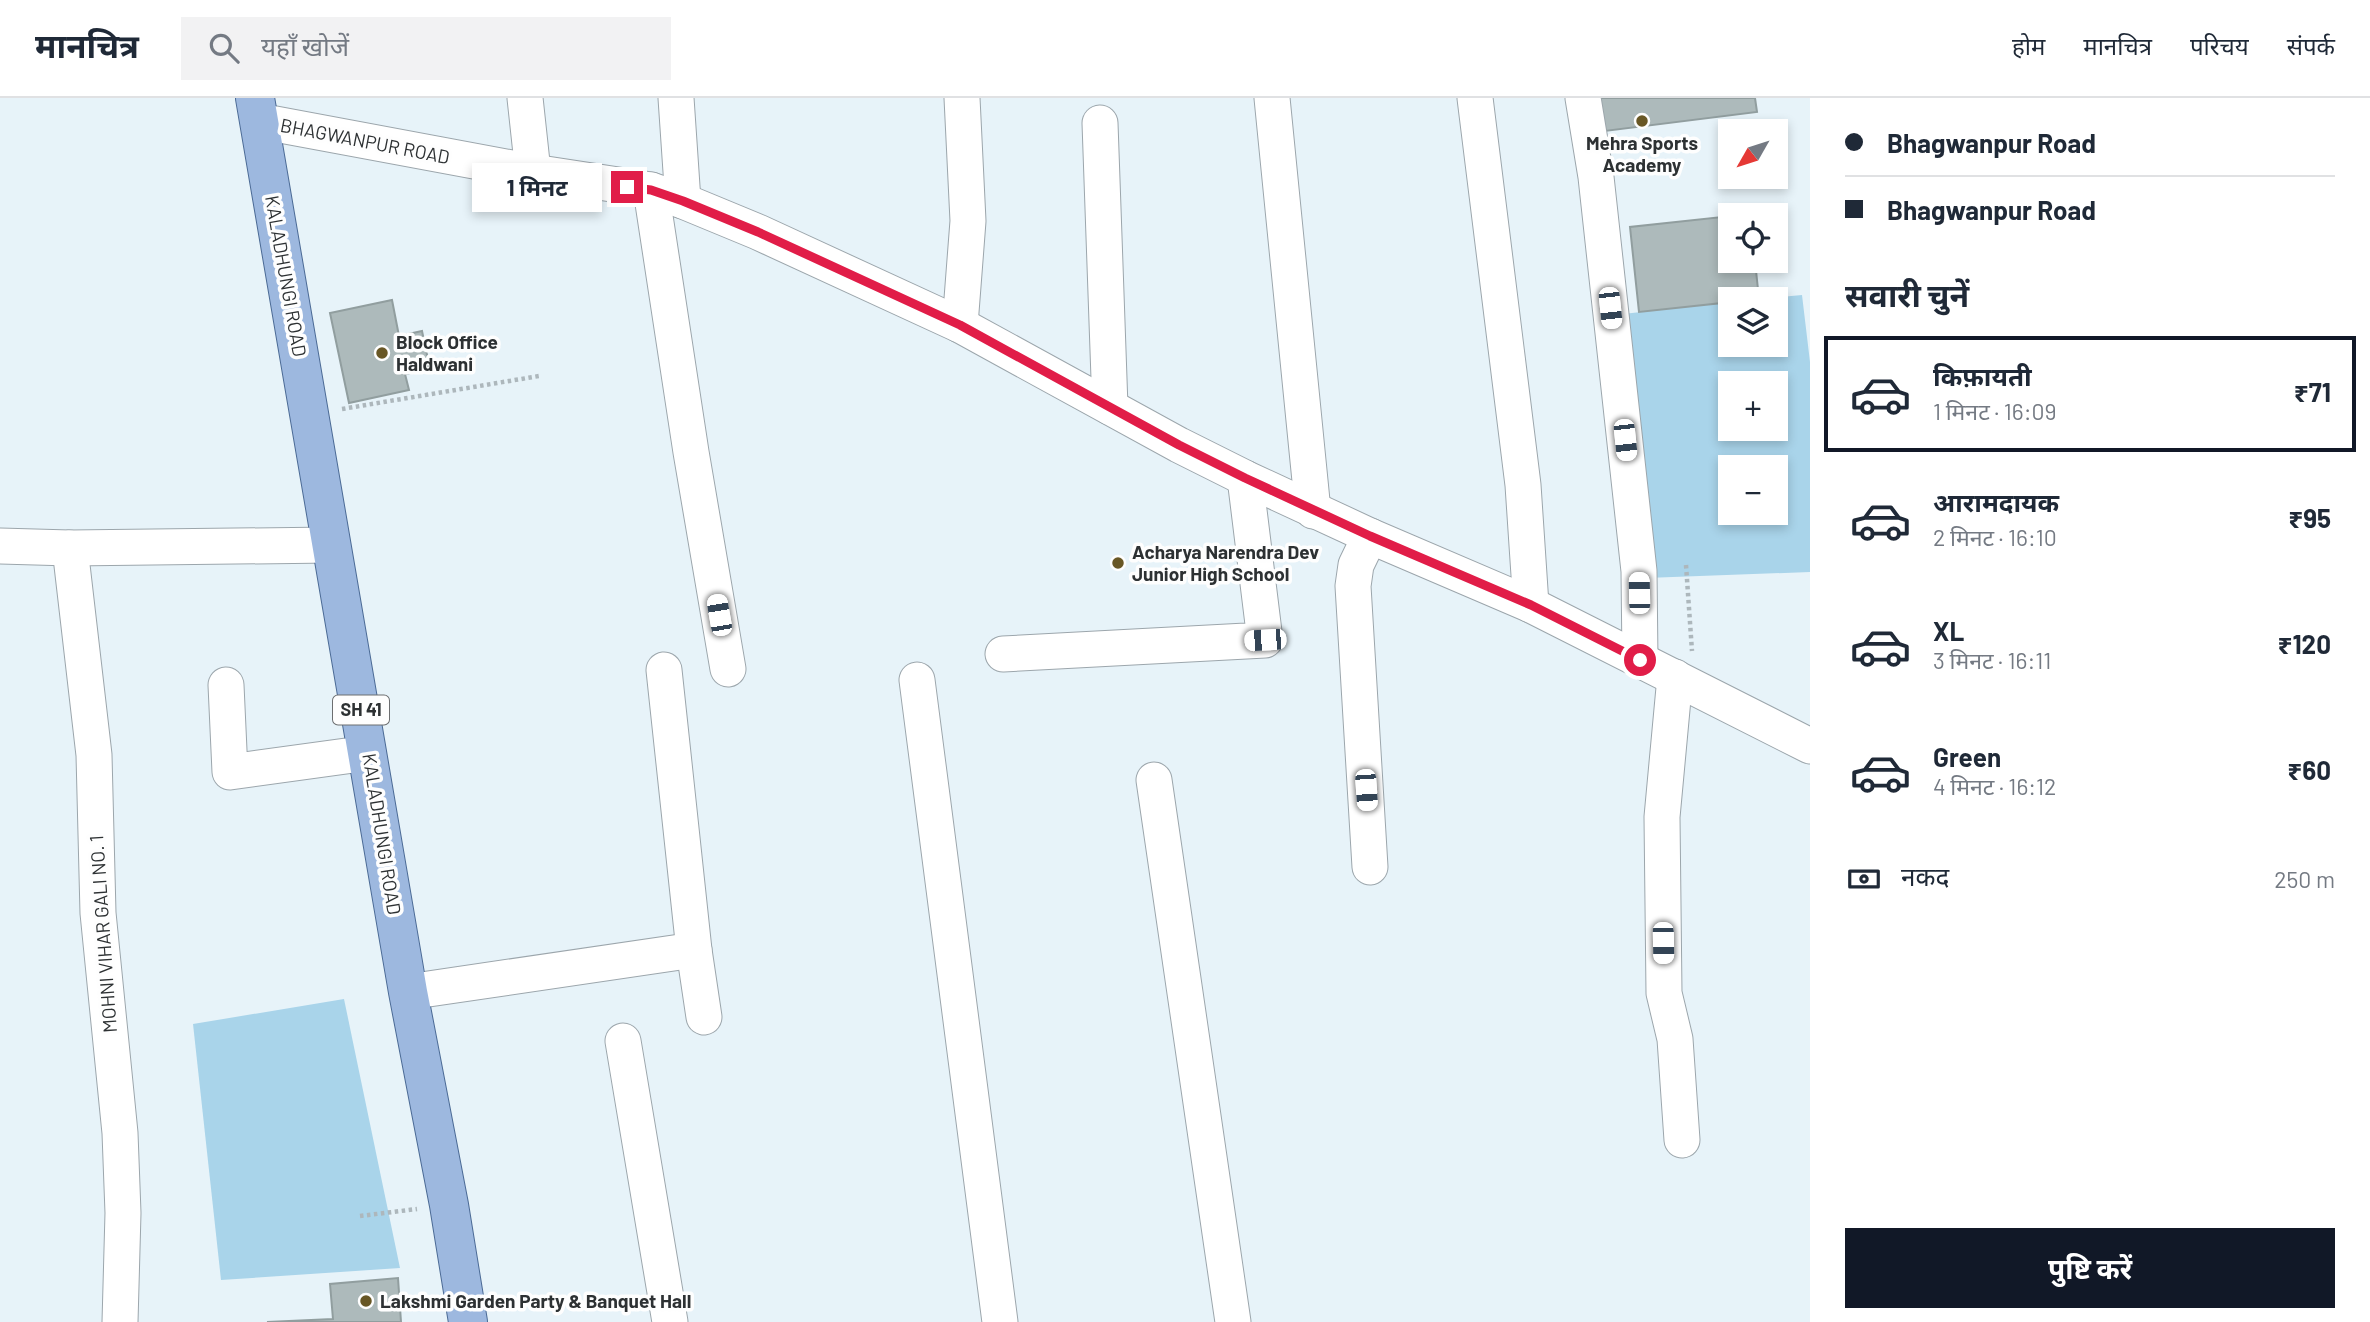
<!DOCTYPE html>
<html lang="hi">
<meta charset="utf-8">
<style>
body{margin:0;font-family:Barlow,"Noto Sans Devanagari",sans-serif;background:#f2f2f3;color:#1f2937;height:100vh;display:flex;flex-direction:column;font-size:26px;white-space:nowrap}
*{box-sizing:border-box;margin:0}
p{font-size:23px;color:#747a83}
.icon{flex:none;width:38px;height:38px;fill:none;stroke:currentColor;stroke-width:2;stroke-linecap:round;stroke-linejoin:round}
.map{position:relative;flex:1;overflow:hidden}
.sheet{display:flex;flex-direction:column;background:#fff;width:560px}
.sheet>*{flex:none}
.banner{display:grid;align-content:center;height:154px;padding:0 35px;background:#fff}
.needle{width:46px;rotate:231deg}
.buttons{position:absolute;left:1718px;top:21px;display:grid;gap:14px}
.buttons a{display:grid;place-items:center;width:70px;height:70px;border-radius:0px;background:#fff;box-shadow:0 4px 10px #0003;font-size:35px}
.end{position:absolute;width:32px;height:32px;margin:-16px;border:9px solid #e11d48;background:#fff;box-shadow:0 0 0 4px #fff}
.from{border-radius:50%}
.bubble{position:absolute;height:49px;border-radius:0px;background:#fff;box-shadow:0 4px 10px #0003;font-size:23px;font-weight:700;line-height:49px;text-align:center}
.car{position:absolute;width:21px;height:42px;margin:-21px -10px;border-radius:9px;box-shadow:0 0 5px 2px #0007;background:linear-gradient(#fff 24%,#345 0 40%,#fff 0 76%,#345 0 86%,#fff 0)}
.banner b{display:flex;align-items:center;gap:24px;height:66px;font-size:26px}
.banner b+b{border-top:2px solid #e0e1e3}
.banner i{width:18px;height:18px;background:#1f2937}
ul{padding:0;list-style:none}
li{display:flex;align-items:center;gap:21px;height:116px;margin:0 14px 10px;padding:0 21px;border:4px solid transparent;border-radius:0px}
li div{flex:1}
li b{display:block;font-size:26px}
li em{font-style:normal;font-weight:700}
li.active{border-color:#111827}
li>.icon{width:63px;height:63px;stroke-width:1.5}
h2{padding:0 35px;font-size:32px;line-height:84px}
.pay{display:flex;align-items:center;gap:18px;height:77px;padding:0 35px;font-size:26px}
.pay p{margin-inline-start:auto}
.button{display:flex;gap:14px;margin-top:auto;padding:14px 35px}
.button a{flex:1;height:80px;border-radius:0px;background:#111827;color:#fff;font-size:28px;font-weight:700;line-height:80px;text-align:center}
header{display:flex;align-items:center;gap:42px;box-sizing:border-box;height:98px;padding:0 35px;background:#fff;border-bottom:2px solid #e0e1e3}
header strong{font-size:33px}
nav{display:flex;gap:38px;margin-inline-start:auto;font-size:24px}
.search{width:490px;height:63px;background:#f2f2f3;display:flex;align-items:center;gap:18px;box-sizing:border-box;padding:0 24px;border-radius:0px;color:#747a83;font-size:26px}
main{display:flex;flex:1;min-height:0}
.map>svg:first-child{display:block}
.green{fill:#a9d4ea;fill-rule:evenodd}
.building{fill:#adbabb;stroke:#919e9f;stroke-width:2}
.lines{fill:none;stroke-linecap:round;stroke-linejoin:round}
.minor-casing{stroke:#9ca6ac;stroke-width:37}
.major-casing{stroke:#4b6a95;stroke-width:40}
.path{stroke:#adb7bc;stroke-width:4.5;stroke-dasharray:3.5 3.5;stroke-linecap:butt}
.minor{stroke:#fff;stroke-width:35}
.major{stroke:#9db8df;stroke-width:38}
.route{stroke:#e11d48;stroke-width:9}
.poi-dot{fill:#685725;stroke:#fefefe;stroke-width:2.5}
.labels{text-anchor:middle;stroke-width:7;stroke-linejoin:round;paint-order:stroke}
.shield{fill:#fefefe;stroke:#6c6e70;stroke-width:2}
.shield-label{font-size:18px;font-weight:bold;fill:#2d3133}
.street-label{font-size:19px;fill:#2d3133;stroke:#fefefe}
.poi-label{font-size:19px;font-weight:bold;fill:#2d3133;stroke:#fefefe;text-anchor:start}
</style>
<header>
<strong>मानचित्र</strong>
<div class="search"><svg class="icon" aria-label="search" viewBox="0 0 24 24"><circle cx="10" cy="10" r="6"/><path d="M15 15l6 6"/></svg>यहाँ खोजें</div>
<nav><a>होम</a><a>मानचित्र</a><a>परिचय</a><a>संपर्क</a></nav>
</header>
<main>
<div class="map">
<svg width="1810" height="1224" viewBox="0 0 1810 1224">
<rect width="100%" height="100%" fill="#e7f3f9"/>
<g class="green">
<path d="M1802,197L1810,264V474L1646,480L1623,216L1731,204V247H1776V201H1760ZM1731,285H1776V331H1731ZM1731,369H1776V415H1731Z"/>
<path d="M344,901L400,1170L221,1182L193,926Z"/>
</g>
<g class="building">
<path d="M1600,0H1755L1757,14L1605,33Z"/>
<path d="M1731,118V163H1755L1759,201H1731V204L1639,214L1630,129Z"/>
<path d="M392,202L399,238L422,233L430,271L405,276L409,292L349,305L330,215Z"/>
<path d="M398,1180L401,1224H267L333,1221L330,1186Z"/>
</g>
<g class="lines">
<g class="minor-casing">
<g id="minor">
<path d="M525,0L533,74"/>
<path d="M676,0L683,103"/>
<path d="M1272,0L1313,413"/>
<path d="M1475,0L1523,387L1531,507"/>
<path d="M1583,0L1596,79L1639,473L1640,562"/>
<path d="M259,23L533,74L651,92L683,103L758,134L960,227L1179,347L1245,380L1370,438L1531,507L1810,648"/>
<path d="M1100,25L1110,309"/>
<path d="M651,92L691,354L728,571"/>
<path d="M960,227L968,123L962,0"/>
<path d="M1370,438L1356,467L1353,488L1370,769"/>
<path d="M0,448L70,450L332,447"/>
<path d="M70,450L94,657L98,815L120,1035L123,1115L120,1224"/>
<path d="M1003,556L1265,542L1245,380"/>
<path d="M664,572L694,852L704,919"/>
<path d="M1675,579L1662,719L1664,895L1675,941L1682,1042"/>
<path d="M917,582L1000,1224"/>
<path d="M226,587L230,674L368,655"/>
<path d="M1154,682L1233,1224"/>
<path d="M408,894L694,852"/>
<path d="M623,943L670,1224"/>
</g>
</g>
<g class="major-casing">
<path id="major" d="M255,0L408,894L449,1107L468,1224"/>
</g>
<g class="path">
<path d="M342,311L539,278"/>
<path d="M1686,467L1692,553"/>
<path d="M360,1118L417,1111"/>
</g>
<use href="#minor" class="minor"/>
<use href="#major" class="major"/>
</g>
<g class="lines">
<path class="route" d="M627,89L651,92L683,103L758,134L960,227L1179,347L1245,380L1370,438L1531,507L1640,562"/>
</g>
<g class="poi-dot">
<circle cx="1642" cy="23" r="7"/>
<circle cx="382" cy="255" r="7"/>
<circle cx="1118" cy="465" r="7"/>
<circle cx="366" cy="1203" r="7"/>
</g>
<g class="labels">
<rect class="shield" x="333" y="597.5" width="56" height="29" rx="5"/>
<g class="shield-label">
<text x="361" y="618">SH 41</text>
</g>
<g class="street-label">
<text transform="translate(365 43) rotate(11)" y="7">BHAGWANPUR ROAD</text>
<text transform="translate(286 178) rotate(80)" y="7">KALADHUNGI ROAD</text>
<text transform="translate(382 736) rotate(81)" y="7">KALADHUNGI ROAD</text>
<text transform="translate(103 836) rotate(-94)" y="7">MOHNI VIHAR GALI NO. 1</text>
</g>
<g class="poi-label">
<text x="1642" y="52" text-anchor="middle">Mehra Sports<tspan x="1642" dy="22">Academy</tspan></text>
<text x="396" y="251">Block Office<tspan x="396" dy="22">Haldwani</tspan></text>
<text x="1132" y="461">Acharya Narendra Dev<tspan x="1132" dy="22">Junior High School</tspan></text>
<text x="380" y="1210">Lakshmi Garden Party &amp; Banquet Hall</text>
</g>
</g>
</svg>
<div class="buttons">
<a><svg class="needle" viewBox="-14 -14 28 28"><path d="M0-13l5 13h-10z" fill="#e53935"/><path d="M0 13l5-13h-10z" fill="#747a83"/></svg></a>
<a><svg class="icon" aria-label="locate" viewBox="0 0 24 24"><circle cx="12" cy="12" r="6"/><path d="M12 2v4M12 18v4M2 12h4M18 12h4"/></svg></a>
<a><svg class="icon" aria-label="layers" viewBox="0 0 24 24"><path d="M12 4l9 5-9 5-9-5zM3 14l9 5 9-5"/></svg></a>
<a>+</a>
<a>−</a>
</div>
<i class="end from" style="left:1640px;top:562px"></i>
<i class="end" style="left:627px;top:89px"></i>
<div class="bubble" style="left:472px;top:65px;width:130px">1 मिनट</div>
<i class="car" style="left:1610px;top:210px;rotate:174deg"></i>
<i class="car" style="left:1625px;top:342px;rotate:174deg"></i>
<i class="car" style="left:1639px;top:495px;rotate:359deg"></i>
<i class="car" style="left:719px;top:517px;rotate:350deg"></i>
<i class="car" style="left:1265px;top:542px;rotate:267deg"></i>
<i class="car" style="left:1366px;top:692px;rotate:176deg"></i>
<i class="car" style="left:1663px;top:845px;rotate:179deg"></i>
</div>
<section class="sheet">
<div class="banner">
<b><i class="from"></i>Bhagwanpur Road</b>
<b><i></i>Bhagwanpur Road</b>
</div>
<h2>सवारी चुनें</h2>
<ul>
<li class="active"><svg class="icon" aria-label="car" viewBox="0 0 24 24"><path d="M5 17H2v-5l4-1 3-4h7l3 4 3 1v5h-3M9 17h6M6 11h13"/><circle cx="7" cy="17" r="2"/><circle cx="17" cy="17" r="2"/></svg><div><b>किफ़ायती</b><p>1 मिनट · 16:09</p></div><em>₹71</em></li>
<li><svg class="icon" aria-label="car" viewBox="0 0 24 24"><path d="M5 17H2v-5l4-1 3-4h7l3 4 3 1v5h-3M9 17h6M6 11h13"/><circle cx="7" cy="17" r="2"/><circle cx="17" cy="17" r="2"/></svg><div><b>आरामदायक</b><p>2 मिनट · 16:10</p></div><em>₹95</em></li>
<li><svg class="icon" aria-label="car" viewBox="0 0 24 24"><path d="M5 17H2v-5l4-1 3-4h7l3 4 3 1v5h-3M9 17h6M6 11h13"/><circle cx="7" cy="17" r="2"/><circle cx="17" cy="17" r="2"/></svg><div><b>XL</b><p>3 मिनट · 16:11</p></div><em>₹120</em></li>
<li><svg class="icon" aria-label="car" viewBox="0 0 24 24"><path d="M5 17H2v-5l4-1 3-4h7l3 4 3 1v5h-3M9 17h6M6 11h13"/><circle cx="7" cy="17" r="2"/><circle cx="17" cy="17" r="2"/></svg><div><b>Green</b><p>4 मिनट · 16:12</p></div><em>₹60</em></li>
</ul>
<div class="pay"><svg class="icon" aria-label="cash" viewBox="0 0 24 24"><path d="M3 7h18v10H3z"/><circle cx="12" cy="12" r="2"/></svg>नकद<p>250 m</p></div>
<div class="button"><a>पुष्टि करें</a></div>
</section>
</main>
